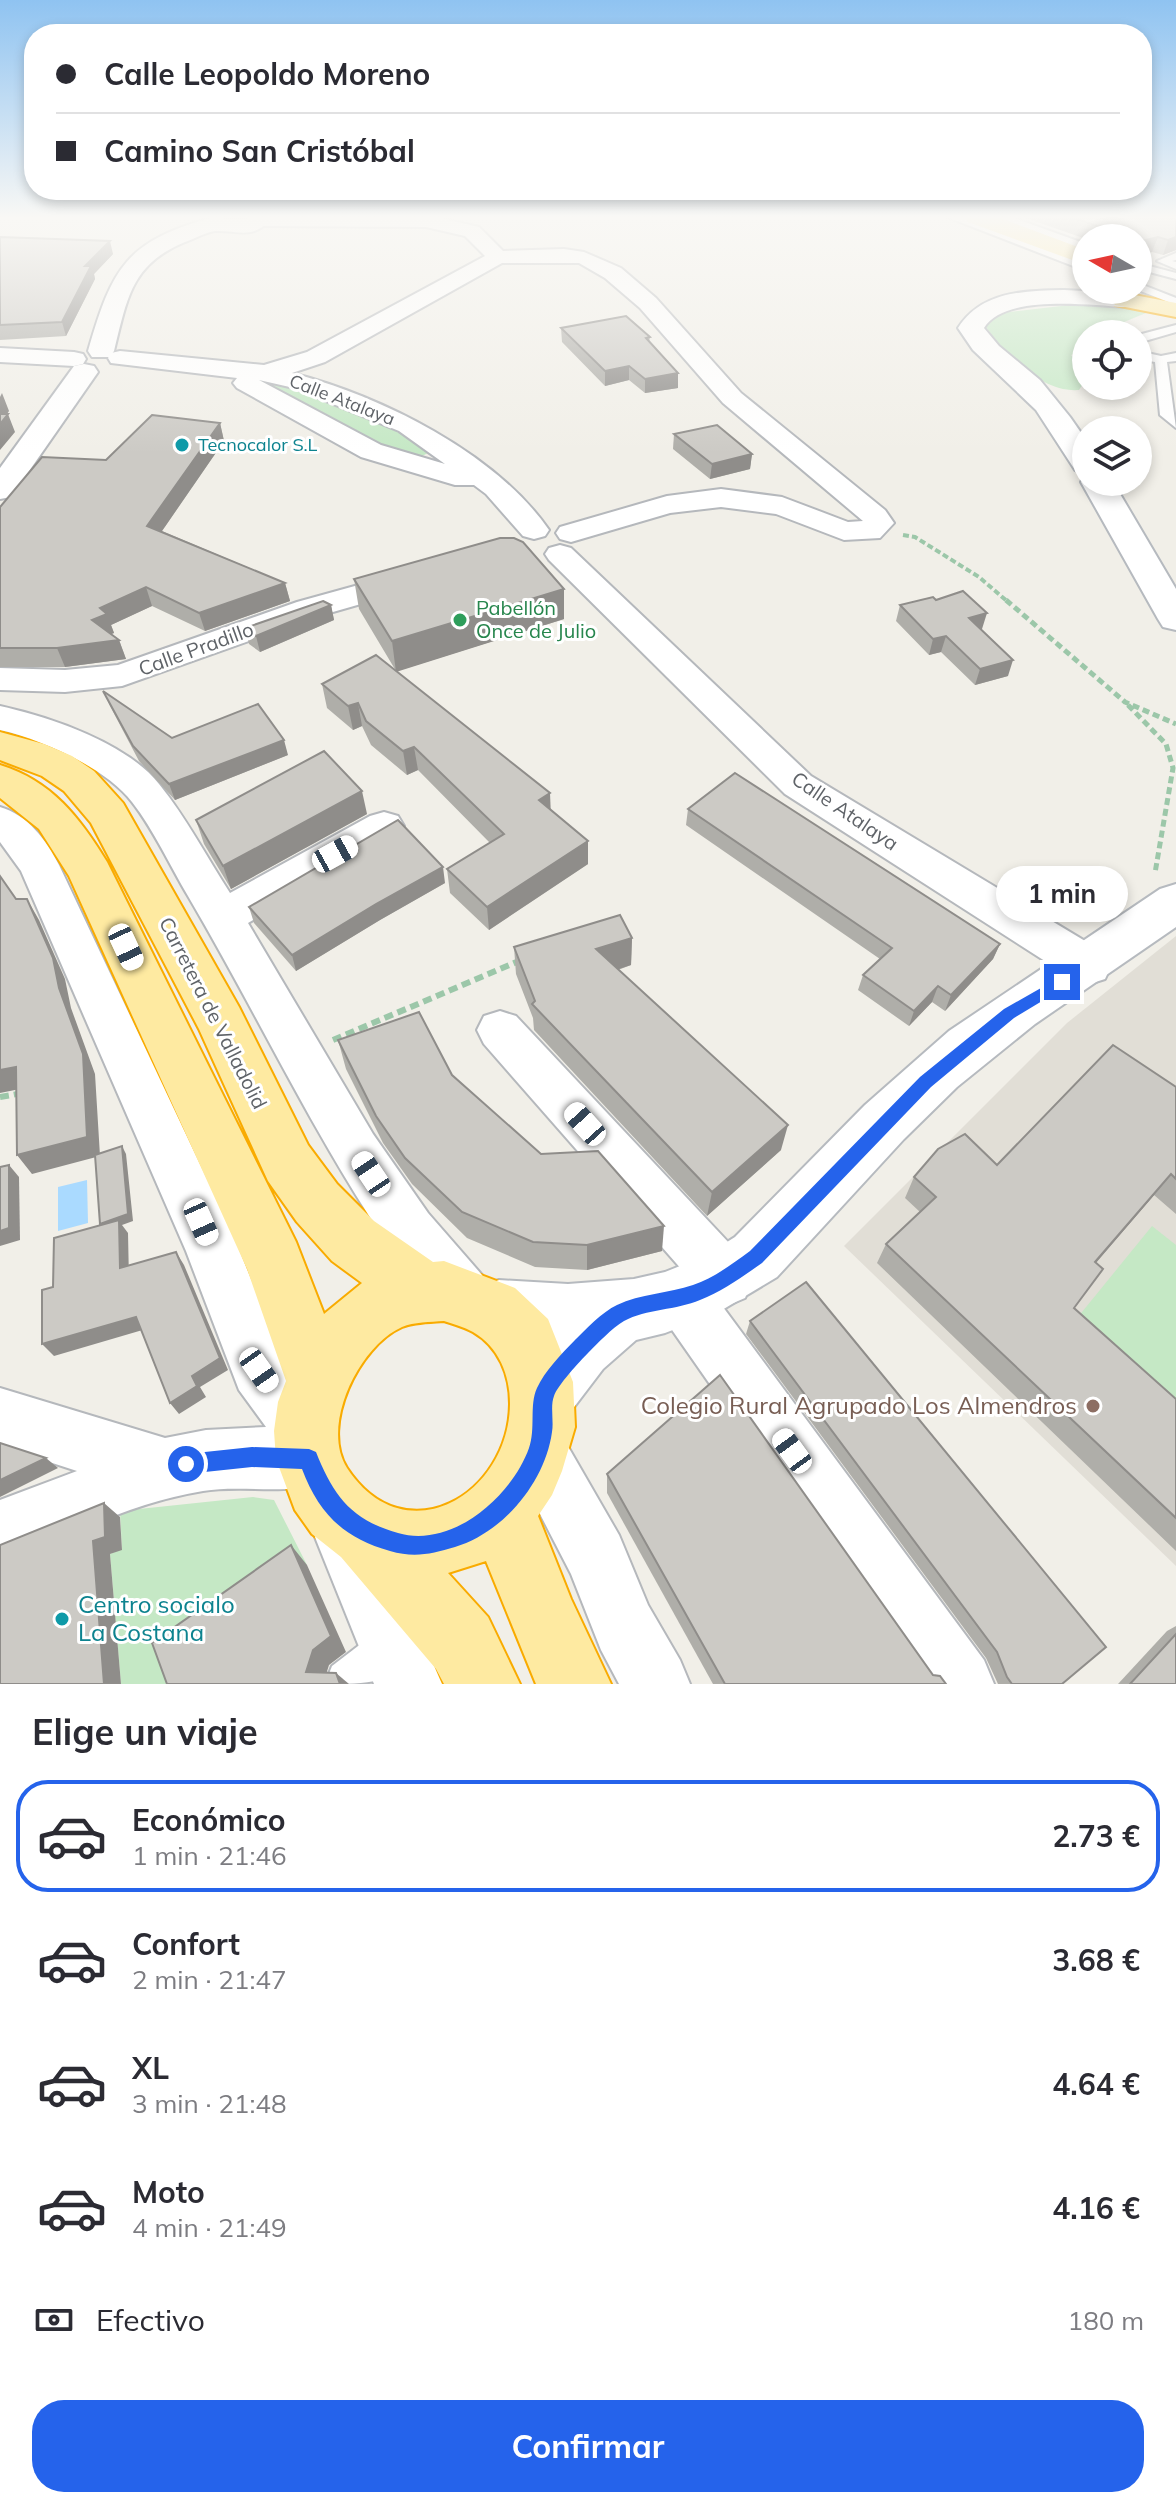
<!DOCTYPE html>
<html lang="es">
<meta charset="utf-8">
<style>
body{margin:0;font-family:Mulish,sans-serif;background:#f2f2f3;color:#2b2b33;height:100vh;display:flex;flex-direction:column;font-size:30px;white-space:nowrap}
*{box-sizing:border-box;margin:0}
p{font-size:26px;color:#7c7c81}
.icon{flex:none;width:44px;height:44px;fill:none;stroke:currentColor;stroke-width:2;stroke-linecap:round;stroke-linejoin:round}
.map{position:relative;height:1684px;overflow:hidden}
.drawer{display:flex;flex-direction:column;background:#fff;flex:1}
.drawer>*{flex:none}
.hud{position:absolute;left:24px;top:24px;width:1128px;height:176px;border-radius:32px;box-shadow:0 4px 12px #0003;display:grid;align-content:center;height:176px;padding:0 32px;background:#fff}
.needle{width:52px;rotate:279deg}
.buttons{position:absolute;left:1072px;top:224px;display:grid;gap:16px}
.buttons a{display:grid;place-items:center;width:80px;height:80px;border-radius:50%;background:#fff;box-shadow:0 4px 12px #0003;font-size:40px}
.end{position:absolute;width:36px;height:36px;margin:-18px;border:10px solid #2563eb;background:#fff;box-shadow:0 0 0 4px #fff}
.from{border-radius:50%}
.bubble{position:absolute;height:56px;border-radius:28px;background:#fff;box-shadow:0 4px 12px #0003;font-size:26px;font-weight:700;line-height:56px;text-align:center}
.car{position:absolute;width:24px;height:48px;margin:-24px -12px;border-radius:10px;box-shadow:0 0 6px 2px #0007;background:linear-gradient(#fff 24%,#345 0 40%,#fff 0 76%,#345 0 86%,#fff 0)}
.hud b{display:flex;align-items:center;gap:28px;height:76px;font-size:30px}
.hud b+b{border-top:2px solid #e1e1e2}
.hud i{width:20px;height:20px;background:#2b2b33}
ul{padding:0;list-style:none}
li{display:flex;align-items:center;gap:24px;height:112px;margin:0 16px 12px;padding:0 16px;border:4px solid transparent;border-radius:32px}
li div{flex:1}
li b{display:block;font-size:30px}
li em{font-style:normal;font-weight:700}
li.on{border-color:#2563eb}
li>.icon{width:72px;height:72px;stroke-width:1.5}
h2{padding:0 32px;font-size:36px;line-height:96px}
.pay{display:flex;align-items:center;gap:20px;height:88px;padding:0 32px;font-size:30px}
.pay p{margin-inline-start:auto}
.cta{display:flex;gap:16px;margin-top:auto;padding:16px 32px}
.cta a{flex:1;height:92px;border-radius:32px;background:#2563eb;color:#fff;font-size:32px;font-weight:700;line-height:92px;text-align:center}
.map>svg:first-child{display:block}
.education{fill:#e1ded6}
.green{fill:#c5e8c5}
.water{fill:#aadaff}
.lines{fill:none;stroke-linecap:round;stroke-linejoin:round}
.service-casing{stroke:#b5b8bc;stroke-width:4}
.pedestrian-casing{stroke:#b5b8bc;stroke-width:4}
.minor-casing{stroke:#b5b8bc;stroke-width:4}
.tertiary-casing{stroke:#b5b8bc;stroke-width:4}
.secondary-casing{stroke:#b6babf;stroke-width:4}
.trunk-casing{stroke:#f9ab00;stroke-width:4}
.path-far2{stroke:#9cc7a9;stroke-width:4;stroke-dasharray:6 3;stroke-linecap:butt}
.path-far1{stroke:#9cc7a9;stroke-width:5;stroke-dasharray:7 4;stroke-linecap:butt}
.path{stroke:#9cc7a9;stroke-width:6;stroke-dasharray:9 5;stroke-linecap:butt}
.service{fill:#fff;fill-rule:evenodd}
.pedestrian{fill:#fff;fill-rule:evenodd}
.minor{fill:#fff;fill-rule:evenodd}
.tertiary{fill:#fff;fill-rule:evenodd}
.secondary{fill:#fff;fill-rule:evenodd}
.trunk{fill:#feeaa1;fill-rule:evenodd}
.wall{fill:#afaea9}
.shaded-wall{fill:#8f8d8a}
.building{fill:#cccac5;stroke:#8f8d8a;stroke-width:2}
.route{fill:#2563eb}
.culture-dot{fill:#0f9aa8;stroke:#fff;stroke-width:3}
.leisure-dot{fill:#2e9e5b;stroke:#fff;stroke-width:3}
.education-dot{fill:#8d6e63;stroke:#fff;stroke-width:3}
.labels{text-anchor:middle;stroke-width:6;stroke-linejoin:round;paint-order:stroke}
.far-street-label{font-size:18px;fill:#5f6368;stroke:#fff}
.far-culture-label{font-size:18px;fill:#0d838f;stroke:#fff;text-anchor:start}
.leisure-label{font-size:20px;fill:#27864d;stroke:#fff;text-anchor:start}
.street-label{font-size:20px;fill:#5f6368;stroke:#fff}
.near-education-label{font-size:24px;fill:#785e54;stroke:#fff;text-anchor:end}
.near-culture-label{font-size:24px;fill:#0d838f;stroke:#fff;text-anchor:start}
</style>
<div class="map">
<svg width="1176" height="1684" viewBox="0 0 1176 1684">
<rect width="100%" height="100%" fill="#f1efe8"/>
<path class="education" d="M1176,936V1566L844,1246L1067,1023Z"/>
<g class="green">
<path d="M1087,303L1149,312C1131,318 1102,334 1086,334V350L1071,355L1086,372V379L1079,390C1042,393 1006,355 986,327L1000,313Z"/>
<path d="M261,379H271L401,429L428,453L416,459L373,448L257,382Z"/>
<path d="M1152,1226L1176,1245V1420L1069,1328Z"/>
<path d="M253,1497L274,1500L307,1565L178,1658L188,1684H121L110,1554L122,1549L120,1511Z"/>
</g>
<path class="water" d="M87,1180L88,1223L58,1231V1187Z"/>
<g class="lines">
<g class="service-casing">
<g id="service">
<path d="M947,217H962L1086,264V271Z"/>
<path d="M996,217H1011L1086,244V251Z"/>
<path d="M1176,253V260L1172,261L1176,262V269L1157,261Z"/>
<path d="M1138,263L1176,273V279L1138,269Z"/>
<path d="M1138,283L1176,298V305L1138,290Z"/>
<path d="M1176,325V332L1138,343V335Z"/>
<path d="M1138,351L1161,356L1176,353V361L1167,362L1176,428L1160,415L1155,362L1138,359Z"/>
</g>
</g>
<g class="pedestrian-casing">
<path id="pedestrian" d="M393,1626L411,1633L418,1651C400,1684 365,1684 325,1684L332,1666L375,1633Z"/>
</g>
<g class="minor-casing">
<g id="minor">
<path d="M252,217H436L479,227L503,251L564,249L584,252L621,268L656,298L741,393L885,510L894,523L880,538L844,540L776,514L721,507L670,513L571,542L560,539L556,533L560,527L667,496L721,489L782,497L848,522L863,521L723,403L640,308L605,278L579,263H502L325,362L292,373C381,396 496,453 549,530L545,536L534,539L523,536L486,494L474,485H455L361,457L237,388L233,383L237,378L111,363L108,358L111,353L120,351L264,365L307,352L485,256L465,236L426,227L260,226L253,224ZM259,380L294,388L399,431L445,464L381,445Z"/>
<path d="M0,348L74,352L83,354L86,359L83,364L74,366L0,362Z"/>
<path d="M560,545L571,548L811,776L1105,953L1111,966L1105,979L1089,984L1073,979L785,794L549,560L545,554L549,548Z"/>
<path d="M409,571L420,573L425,580L420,587L319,616L122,686L65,692L0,690V668L65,670L118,665L297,602Z"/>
<path d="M0,706C50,717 127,743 159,784C186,817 207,858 230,893L370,816L384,812L398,816L404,826L398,836L248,923L373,1134L428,1213L482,1275L490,1294L482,1313L463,1321C426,1306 393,1253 371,1219C304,1115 251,1003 188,896C170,866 154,830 132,802C106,768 41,739 0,730Z"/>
<path d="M0,807C28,815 46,840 59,865L231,1230L280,1350L328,1412L337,1433L332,1443L339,1459L330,1480C291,1497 245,1484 203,1491C133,1502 66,1537 0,1562V1500L77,1471L0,1446V1388L165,1438L206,1430L266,1427L239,1390L186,1251L21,871L0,842Z"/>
<path d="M500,1011L516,1016L745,1260L753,1279L745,1298L726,1306L720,1303L984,1660L994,1684H919L663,1317L655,1298L663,1279L683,1271L484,1044L477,1030L484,1016Z"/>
<path d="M538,1422L559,1431L619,1535L648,1605L680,1660L690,1684H619L601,1650L571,1574L508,1452L517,1431Z"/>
<path d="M346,1506L368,1515L442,1684H374L315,1537L324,1515Z"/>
</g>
</g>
<g class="tertiary-casing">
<g id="tertiary">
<path d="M215,217C235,222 251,217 272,217C254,241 238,230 215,231C206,232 194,239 185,242C131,264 127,299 114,351L110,357H92L88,351C112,268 126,240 215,217Z"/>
<path d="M84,364L94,366L98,372L11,497L0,499V468L74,366Z"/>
</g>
</g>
<g class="secondary-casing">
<g id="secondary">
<path d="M1064,290L1124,293L1133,295L1136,300L1133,305L1124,307C1089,305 1004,294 984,328L999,346L1040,380L1070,417L1086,440V473L1075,470L1036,410L973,350L958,328C982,291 1023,291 1064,290Z"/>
<path d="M1086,475V482H1113L1176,589V630L1163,627L1158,619L1081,482Z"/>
<path d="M1176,884V927L1035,1024L957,1087L904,1139L777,1277L717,1313L665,1333L636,1340L603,1369L568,1415L545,1424L522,1415L513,1392L522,1369L543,1344L499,1340L477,1332L469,1310L477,1288L499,1280L568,1284L634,1279L665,1272L705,1256L735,1237L865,1105L949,1031L1160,889Z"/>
</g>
</g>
<g class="trunk-casing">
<g id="trunk">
<path d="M965,217H997L1086,250V265L968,222Z"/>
<path d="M1124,293L1176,303V317L1115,305L1112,300L1115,295Z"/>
<path d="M0,732L44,744L72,756L94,771L123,803L239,1007L308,1145L337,1184L374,1221L433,1262L444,1261L515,1288L548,1319L573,1382L575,1427L562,1471L552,1495L538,1516L571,1599L611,1684H536L486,1561L448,1573L488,1617L520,1684H444L436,1669L341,1557L312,1534L295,1510L276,1459L274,1431L278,1402L286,1381L247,1269L69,876L39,829L0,798V765C52,781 80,818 107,862L296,1242L324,1314L362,1283L332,1261L297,1222L268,1181L199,1029L91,823L64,791L42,776L0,760ZM444,1321C453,1324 464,1327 473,1332C499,1347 510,1375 510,1404C509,1495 405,1556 347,1468C320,1426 359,1346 402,1327C414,1322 430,1322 444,1321Z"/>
</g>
</g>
<path class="path-far2" d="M903,535L915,537L979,577L1008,602"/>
<g class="path-far1">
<path d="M1006,600L1125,702L1176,724"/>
<path d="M1128,705L1166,744L1173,768L1155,873"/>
</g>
<g class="path">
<path d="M333,1040L519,961"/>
<path d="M0,1097L23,1093"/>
</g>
<use href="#service" class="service"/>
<use href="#pedestrian" class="pedestrian"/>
<use href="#minor" class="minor"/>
<use href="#tertiary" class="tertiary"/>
<use href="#secondary" class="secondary"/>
<use href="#trunk" class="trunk"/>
</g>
<g class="wall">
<path d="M1023,217H1176V250L1163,255L1152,252L1138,256V238H1086V239Z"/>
<path d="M0,237L113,254L94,274L95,279L66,336L0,340Z"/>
<path d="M561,328L650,337L649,342L678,373V388L645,393L629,380L605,386L562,342Z"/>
<path d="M220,423L224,441L162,531L285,583L290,601L205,631L152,606L111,625L114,633L111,634L119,640L126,659L65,667H0V507L106,460Z"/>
<path d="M674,434L752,454L750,469L710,479L673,449Z"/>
<path d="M354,579L564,589V619L397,671L551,810L588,864L489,930L450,893L447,869L490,843L418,770L407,775L371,745L362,726L353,730L327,708L322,684L396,671L359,609Z"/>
<path d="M936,600L982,629H981L1008,676L975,685L941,652L929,655L896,621L900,605Z"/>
<path d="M331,605L334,620L260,652L249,644L245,628Z"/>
<path d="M103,691L172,738L288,755L175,800L139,761L110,706Z"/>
<path d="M688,809L1000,944L993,959L945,1011L932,1002L909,1026L858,990L863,975L880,959L686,825Z"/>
<path d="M367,814L231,889L204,844L196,820Z"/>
<path d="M445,883L380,920L296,971L254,923L249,907Z"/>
<path d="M632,938L631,965L618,970L781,1150L707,1216L534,1030L533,1018L516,974L514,947Z"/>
<path d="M338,1040L452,1075L541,1154L662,1251L587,1270L535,1267L467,1238L412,1184L383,1143L346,1069Z"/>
<path d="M1176,1087V1214L1154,1195L1096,1263L1074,1308L1176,1399V1551L877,1263L886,1244L920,1212L905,1198L914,1177L997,1165Z"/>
<path d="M750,1321L1062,1684H998L986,1658L746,1334Z"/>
<path d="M607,1474L933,1675L946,1684H713L607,1493Z"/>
<path d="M1176,1626V1684H1118L1167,1631Z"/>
</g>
<g class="shaded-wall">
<path d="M1158,237L1152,252L1138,256L1142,241Z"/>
<path d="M1176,237V250L1163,255L1168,240Z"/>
<path d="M110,241L113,254L94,274L95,279L66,336L62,322L85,266Z"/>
<path d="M629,366V380L605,386V371Z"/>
<path d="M678,373V388L645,393V379Z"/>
<path d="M2,393L9,411L3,420L8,414L15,432L0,450V397Z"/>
<path d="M220,423L224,441L153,544L147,526Z"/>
<path d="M752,454L750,469L710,479L712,464Z"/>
<path d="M285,583L290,601L205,631L199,613Z"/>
<path d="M146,587L152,606L111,625L114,633L99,639L92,620L100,608Z"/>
<path d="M564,589V619L396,672L392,641Z"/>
<path d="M331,605L334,620L260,652L256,636Z"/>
<path d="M987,613L982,629L964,634L969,618Z"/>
<path d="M946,636L941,652L929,655L933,639Z"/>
<path d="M119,640L126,659L65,667L57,648Z"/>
<path d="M1013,660L1008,676L975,685L980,669Z"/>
<path d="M358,703L362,726L353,730L348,706Z"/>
<path d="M284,740L288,755L175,800L169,784Z"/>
<path d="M414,747L418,770L407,775L403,751Z"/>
<path d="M362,791L367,814L231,889L223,866Z"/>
<path d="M550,793L551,817L539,800Z"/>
<path d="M588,841V864L489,930L487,907Z"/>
<path d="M443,867L445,883L380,920L296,971L292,955L376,904Z"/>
<path d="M27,899L39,920L65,979L71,1008L95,1074L100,1156L32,1174L17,1155Z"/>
<path d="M632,938L631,965L595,977L596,949Z"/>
<path d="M1000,944L993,959L945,1011L951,995Z"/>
<path d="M938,986L932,1002L909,1026L914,1011Z"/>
<path d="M16,1067L30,1087L0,1093V1070Z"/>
<path d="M788,1125L781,1150L707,1216L712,1192Z"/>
<path d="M122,1146L126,1154L133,1221L122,1225L128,1233L129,1281L120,1268L105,1231L100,1224Z"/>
<path d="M9,1165L19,1177L20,1240L0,1246V1231Z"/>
<path d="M1171,1174L1154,1195L1080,1281L1095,1262Z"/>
<path d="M664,1226L662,1251L587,1270V1245Z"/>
<path d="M176,1252L184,1265L228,1370L200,1387L206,1397L179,1414L170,1403L192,1376Z"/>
<path d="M136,1317L146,1329L54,1356L42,1344Z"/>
<path d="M46,1458L58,1468L0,1497V1480Z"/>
<path d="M104,1503L120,1517L122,1550L110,1554L121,1684H104L93,1541Z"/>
<path d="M291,1545L307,1565L346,1652L329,1665L323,1684L306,1672Z"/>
<path d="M336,1673L349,1684H340Z"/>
</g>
<g class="building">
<path d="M1071,217H1176V237L1168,240L1158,237L1142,241L1138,240V238H1133Z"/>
<path d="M0,237L110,241L85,266H91L62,322L0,325Z"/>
<path d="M626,316L650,337L646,338L678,373L645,379L629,366L605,371L561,328Z"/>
<path d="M0,414H8L0,424Z"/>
<path d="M152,415L220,423L147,526L285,583L199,613L146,587L100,608L107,614L92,620L119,640L57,648H0V507L42,457L106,460Z"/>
<path d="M717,425L752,454L712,464L674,434Z"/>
<path d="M500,538H514L523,542L564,589L392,641L354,579Z"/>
<path d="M963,591L987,613L969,618L1013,660L980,669L946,636L933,639L900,605L933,597L936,600Z"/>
<path d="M323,601L331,605L256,636L245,628Z"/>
<path d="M376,655L550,793L539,800L588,841L487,907L447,869L504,834L414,747L403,751L366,721L358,703L348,706L322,684Z"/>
<path d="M103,691L172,738L258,704L284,740L169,784L133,746Z"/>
<path d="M324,751L362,791L223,866L196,820Z"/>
<path d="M735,773L1000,944L951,995L938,986L914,1011L863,975L892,948L688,809Z"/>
<path d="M398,820L443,867L376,904L292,955L249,907Z"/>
<path d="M0,876L16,899H27L53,958L59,988L83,1054L87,1137L17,1155L16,1067L0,1070Z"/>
<path d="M620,915L632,938L596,949L788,1125L712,1192L532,1004L535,1001L514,947Z"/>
<path d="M419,1012L452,1075L541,1154L598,1151L664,1226L587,1245L533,1242L462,1212L405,1158L376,1116L338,1040Z"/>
<path d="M1113,1045L1176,1087V1179L1171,1174L1095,1262L1103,1269L1074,1308L1176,1399V1518L886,1244L936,1197L914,1177L938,1149L965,1134L997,1165Z"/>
<path d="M122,1146L128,1214L100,1224L95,1155Z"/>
<path d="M9,1165V1228L0,1231V1167Z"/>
<path d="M119,1220L120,1268L176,1252L220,1358L192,1376L197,1386L170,1403L136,1317L42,1344V1290L53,1287L54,1238Z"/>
<path d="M806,1282L1106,1647L1062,1684H1012L1007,1677L997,1652L750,1321Z"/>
<path d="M720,1375L933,1675L940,1676L946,1684H725L607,1474Z"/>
<path d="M0,1443L46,1458L0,1480Z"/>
<path d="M104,1503L105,1537L93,1541L104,1684H0V1545Z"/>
<path d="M291,1545L331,1636L313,1650L306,1672L336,1673L340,1684H167L152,1643Z"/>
<path d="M1176,1634V1684H1130Z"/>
</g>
<linearGradient id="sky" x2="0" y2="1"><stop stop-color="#8fc3f1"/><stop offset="0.48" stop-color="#f9f8f5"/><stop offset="1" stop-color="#f9f8f5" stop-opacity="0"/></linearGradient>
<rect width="1176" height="453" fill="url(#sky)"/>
<path class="route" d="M1062,976L1067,978V986L1014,1018L931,1087L762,1263C742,1277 723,1291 700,1300C677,1310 646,1309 624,1321C612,1328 598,1343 588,1353C580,1361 557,1386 554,1396C550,1406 554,1421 552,1432C545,1482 504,1532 455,1547C432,1554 414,1558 390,1551C344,1538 319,1514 302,1469L252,1467L186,1474L179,1471L176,1464L179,1457L186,1454L252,1447L309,1449L316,1452C333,1495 351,1520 398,1533C452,1549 512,1496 529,1448C536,1429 529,1405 537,1388C544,1372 562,1353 575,1340C586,1329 602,1312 617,1305C640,1294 669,1293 693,1285C714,1278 732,1264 750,1251L920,1077L1004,1009Z"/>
<g class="culture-dot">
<circle cx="182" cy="445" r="8"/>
<circle cx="62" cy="1619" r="8"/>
</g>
<circle class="leisure-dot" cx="460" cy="620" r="8"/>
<circle class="education-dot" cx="1093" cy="1406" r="8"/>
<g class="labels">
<g class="far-street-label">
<text transform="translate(342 400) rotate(21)" y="6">Calle Atalaya</text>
</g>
<g class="far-culture-label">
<text x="198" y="451">Tecnocalor S.L</text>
</g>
<g class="leisure-label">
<text x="476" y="615">Pabellón<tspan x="476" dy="23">Once de Julio</tspan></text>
</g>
<g class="street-label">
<text transform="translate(196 649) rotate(-20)" y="7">Calle Pradillo</text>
<text transform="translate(845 811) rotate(34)" y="7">Calle Atalaya</text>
<text transform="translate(213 1013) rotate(63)" y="7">Carretera de Valladolid</text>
</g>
<g class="near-education-label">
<text x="1077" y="1414">Colegio Rural Agrupado Los Almendros</text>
</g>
<g class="near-culture-label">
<text x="78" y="1613">Centro socialo<tspan x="78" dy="28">La Costana</tspan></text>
</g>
</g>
</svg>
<div class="buttons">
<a><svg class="needle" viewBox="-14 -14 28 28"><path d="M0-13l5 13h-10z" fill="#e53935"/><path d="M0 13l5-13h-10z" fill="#7c7c81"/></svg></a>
<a><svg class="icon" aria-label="locate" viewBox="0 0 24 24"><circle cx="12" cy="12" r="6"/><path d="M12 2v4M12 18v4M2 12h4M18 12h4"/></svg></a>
<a><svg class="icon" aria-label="layers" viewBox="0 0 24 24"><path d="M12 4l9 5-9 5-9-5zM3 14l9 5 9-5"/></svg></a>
</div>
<i class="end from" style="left:186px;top:1464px"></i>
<i class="end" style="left:1062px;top:982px"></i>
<div class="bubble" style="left:996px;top:866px;width:132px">1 min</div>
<i class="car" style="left:335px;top:854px;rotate:61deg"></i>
<i class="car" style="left:126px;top:947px;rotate:155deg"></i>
<i class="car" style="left:585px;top:1124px;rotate:318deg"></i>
<i class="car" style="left:371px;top:1174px;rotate:326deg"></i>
<i class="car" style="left:201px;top:1222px;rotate:156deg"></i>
<i class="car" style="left:259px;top:1370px;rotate:145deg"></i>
<i class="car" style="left:792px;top:1451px;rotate:324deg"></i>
<div class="hud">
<b><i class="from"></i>Calle Leopoldo Moreno</b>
<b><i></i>Camino San Cristóbal</b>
</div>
</div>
<section class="drawer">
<h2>Elige un viaje</h2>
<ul>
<li class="on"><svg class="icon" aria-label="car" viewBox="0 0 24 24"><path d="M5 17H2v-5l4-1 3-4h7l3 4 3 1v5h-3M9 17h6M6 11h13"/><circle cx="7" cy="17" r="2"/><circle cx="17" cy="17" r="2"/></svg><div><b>Económico</b><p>1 min · 21:46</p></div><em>2.73 €</em></li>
<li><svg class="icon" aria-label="car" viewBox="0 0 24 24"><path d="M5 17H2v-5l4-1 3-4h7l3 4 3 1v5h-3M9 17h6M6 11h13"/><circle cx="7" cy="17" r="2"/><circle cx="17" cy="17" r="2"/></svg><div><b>Confort</b><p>2 min · 21:47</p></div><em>3.68 €</em></li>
<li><svg class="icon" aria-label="car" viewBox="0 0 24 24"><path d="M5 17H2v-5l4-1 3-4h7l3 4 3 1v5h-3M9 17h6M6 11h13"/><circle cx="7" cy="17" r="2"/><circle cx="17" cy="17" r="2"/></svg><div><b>XL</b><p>3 min · 21:48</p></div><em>4.64 €</em></li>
<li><svg class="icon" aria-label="car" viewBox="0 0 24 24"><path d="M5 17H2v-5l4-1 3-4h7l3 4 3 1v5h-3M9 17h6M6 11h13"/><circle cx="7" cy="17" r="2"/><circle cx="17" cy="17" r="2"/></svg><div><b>Moto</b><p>4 min · 21:49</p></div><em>4.16 €</em></li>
</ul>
<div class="pay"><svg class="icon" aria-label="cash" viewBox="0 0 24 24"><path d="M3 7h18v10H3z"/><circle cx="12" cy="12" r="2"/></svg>Efectivo<p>180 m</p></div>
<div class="cta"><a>Confirmar</a></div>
</section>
